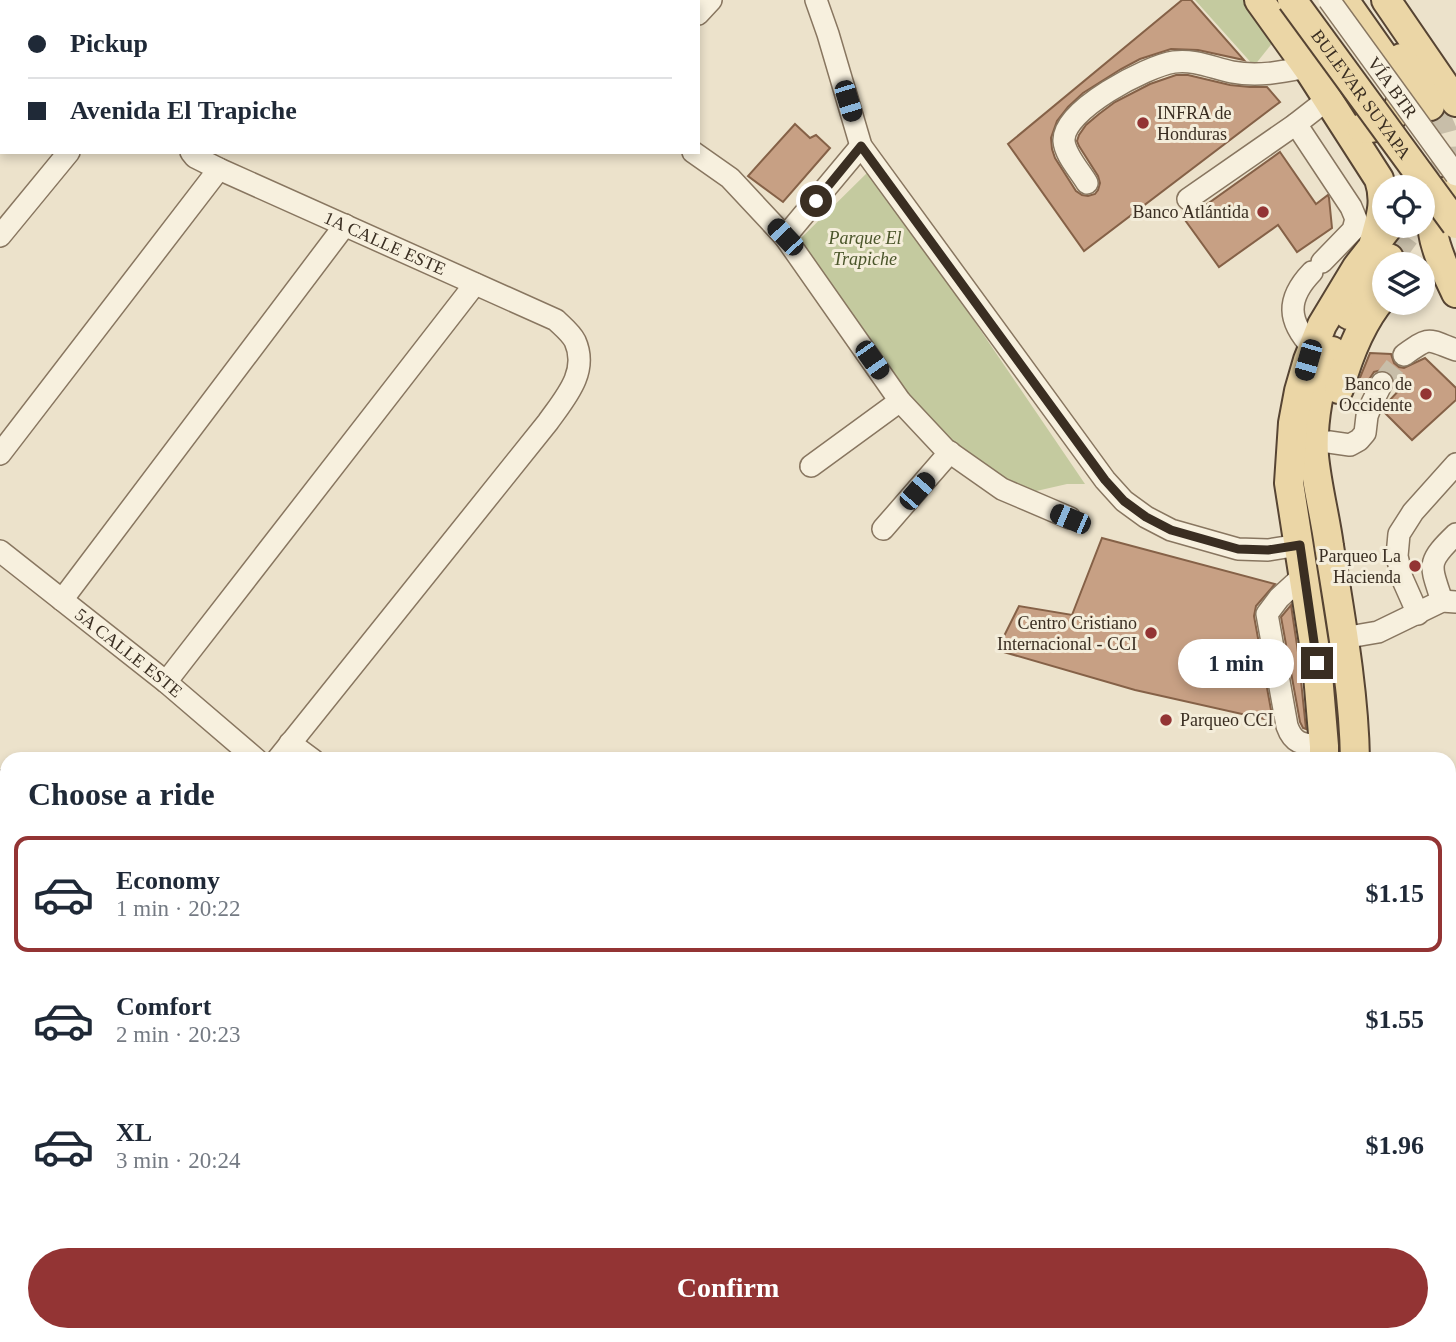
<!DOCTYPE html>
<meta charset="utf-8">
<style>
body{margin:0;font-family:Georgia,serif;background:#f2f2f3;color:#1f2937;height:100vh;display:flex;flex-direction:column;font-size:26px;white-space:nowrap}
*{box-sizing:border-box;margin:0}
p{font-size:23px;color:#747a83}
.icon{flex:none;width:38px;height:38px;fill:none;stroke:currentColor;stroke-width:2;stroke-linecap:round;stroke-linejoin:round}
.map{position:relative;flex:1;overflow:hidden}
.panel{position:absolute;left:0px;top:752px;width:1456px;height:590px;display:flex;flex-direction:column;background:#fff;border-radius:21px 21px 0 0;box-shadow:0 4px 10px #0003}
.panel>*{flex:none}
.banner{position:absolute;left:0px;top:0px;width:700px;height:154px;box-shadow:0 4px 10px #0003;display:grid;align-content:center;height:154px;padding:0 28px;background:#fff}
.buttons{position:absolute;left:1372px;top:175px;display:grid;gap:14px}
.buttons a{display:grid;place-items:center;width:63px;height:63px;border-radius:50%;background:#fff;box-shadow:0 4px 10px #0003;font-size:35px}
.end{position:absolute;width:32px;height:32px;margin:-16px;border:9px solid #3a2e22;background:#fff;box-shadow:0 0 0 4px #fff}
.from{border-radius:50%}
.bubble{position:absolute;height:49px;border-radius:24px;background:#fff;box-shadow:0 4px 10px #0003;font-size:23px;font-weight:800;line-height:49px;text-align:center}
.car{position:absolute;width:21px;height:42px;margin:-21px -10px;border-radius:9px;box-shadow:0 0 5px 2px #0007;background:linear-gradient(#222 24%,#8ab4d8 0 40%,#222 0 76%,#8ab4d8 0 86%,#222 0)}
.banner b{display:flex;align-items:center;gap:24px;height:66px;font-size:26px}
.banner b+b{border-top:2px solid #e0e1e3}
.banner i{width:18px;height:18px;background:#1f2937}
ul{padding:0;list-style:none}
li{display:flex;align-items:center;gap:21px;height:116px;margin:0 14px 10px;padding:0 14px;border:4px solid transparent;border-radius:14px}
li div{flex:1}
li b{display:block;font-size:26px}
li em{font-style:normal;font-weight:800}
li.on{border-color:#933434}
li>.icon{width:63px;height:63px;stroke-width:1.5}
h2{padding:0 28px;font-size:32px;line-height:84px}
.primary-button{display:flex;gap:14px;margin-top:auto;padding:14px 28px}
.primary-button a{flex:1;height:80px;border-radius:42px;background:#933434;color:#fff;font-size:28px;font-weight:800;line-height:80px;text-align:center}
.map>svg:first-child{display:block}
.green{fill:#c4ca9f}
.building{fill:#c7a084;stroke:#856147;stroke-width:2}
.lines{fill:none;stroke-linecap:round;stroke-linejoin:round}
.minor-tunnel{stroke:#c8bea9;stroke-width:21;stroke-dasharray:21 10;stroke-linecap:butt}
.major-tunnel{stroke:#c8bea9;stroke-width:28;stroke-dasharray:28 14;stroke-linecap:butt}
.minor-casing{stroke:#887660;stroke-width:24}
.major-casing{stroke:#564433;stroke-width:32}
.minor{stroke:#f7f0de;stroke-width:21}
.major{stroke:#ebd6a6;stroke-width:28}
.minor-bridge-casing{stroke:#887660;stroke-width:24;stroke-linecap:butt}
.major-bridge-casing{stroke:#564433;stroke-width:32;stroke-linecap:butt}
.minor-bridge{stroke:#f7f0de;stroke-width:21}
.major-bridge{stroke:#ebd6a6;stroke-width:28}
.route{stroke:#3a2e22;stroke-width:9}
.poi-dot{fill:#933434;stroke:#f4edda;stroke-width:2.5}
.labels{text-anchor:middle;stroke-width:6;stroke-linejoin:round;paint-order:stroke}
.street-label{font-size:18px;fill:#3a2e22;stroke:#f4edda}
.poi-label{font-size:18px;fill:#3a2e22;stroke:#f4edda;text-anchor:end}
.park-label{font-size:18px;font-style:italic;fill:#4a552a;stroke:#f4edda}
</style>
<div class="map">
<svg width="1456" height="1342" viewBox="0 0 1456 1342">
<rect width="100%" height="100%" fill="#ece2cb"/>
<g class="green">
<path d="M1195,0H1244L1274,41L1254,66Z"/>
<path d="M871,169L1085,484H1067L1032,492L1007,481L955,447L920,413L798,241Z"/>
<path d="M0,1187L7,1189V1335H68L69,1342H0Z"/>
<path d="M1085,1335H1262L1258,1342H1084Z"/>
</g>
<g class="building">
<path d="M1182,0H1191L1244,60L1198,50L1171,49L1140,59L1121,69L1083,93L1068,107L1057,121L1051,138L1052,149L1055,158L1076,191L1082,195L1088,196L1095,194L1098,190L1100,183L1098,176L1079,146L1077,141L1079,135L1086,125L1099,114L1115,102L1150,84L1176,75H1188L1230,85L1250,87H1267L1280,102L1084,251L1008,144Z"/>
<path d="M795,124L810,138L816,135L830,148L783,202L748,176Z"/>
<path d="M1280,152L1316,204L1328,195L1329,198L1332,228L1297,252L1278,225L1219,267L1185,220Z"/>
<path d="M1370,353L1391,354L1394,363L1399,367L1404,368L1425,358L1456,388V400L1412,440L1383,411L1387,403L1403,386L1395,385L1393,375L1387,371L1382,370L1374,372L1368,381L1359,380Z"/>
<path d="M1102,538L1275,584L1256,606L1254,616L1273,721L1135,690L997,650L1019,606L1072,615Z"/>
<path d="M1291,605L1298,652L1306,729L1303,728L1300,722L1281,617Z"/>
</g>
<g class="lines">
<path class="minor-tunnel" d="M1382,383L1404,355"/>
<g class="major-tunnel">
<path d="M1423,212C1440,189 1451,160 1443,132C1440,123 1434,114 1430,106"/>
<path d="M1389,258L1412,226"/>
</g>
<g class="minor-casing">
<g id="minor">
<path d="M66,0L68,2"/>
<path d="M382,0L385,2"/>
<path d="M405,0L407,2"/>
<path d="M816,0L828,34L861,146L1105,480L1124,501L1146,517L1171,530L1238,549L1268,550L1299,545"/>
<path d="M438,2L439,0"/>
<path d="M0,14L2,12"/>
<path d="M698,14L711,0"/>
<path id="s1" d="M191,152L195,157L219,169L556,320C562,326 571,333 575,341C589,372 565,398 548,422L277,760"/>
<path d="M693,152L730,178L785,237L900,401L945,449L1002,489L1070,518"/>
<path d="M1087,183C1080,171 1065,155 1064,141C1062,110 1147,66 1174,62C1194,59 1213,68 1232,72C1258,77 1282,72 1307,67"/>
<path d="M1188,199L1296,124"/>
<path d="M0,236L69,152"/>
<path d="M785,237L861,146"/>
<path d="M1322,262L1353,230L1356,219L1351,207L1296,124L1328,99"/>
<path d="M1312,272C1286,299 1287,321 1313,348"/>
<path d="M1404,355C1431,336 1426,339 1456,350"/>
<path d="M1329,442L1350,445L1359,440L1365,433L1367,416L1372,403L1382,383"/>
<path d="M0,454L219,169"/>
<path d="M811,466L900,401"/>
<path d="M883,529L950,452"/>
<path id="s2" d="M0,551L166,682L257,760"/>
<path d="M1304,575L1279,598L1267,614L1287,726C1294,746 1305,744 1324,746"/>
<path d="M62,600L345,225"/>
<path d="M1442,601C1430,564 1426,563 1456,534"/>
<path d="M1418,614L1402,578L1397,556L1399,534L1413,512L1456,464"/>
<path d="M1343,638L1378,632L1442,601L1456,602"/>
<path d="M166,682L475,284"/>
<path d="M290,743L313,760"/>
<path d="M0,781L7,787"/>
<path d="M0,850L7,851"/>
<path d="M0,1066L7,1067"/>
<path d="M1449,1248L1456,1253"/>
<path d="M414,1335V1342"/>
<path d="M622,1335V1342"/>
<path d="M795,1335L806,1342"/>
<path d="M209,1342V1335"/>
<path d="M1357,1342L1361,1335"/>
</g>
</g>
<g class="major-casing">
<g id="major">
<path d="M1259,0L1307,67L1379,179C1387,203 1380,219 1374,242"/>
<path d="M1344,0L1394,71C1396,75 1399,78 1400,82C1408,106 1387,131 1362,128"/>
<path d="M1386,0L1456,102"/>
<path d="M1401,58L1417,81L1430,106"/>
<path d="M1456,187C1410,205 1442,263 1456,293"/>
<path d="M1349,315L1389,258"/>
<path d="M1332,351C1319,383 1312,422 1314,456C1317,487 1325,516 1329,546C1340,615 1354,690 1355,760"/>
<path d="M1339,389C1348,357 1361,322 1383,297"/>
<path d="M1324,760V746L1317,663L1289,483L1293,423L1299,391L1308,360L1322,325L1357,267L1389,226"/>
<path d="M1006,1342L1011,1335"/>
<path d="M1045,1342L1051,1335"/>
</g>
</g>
<use href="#minor" class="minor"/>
<use href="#major" class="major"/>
<g class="minor-bridge-casing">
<g id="minor-bridge">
<path id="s3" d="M1329,0L1456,175"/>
</g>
</g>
<g class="major-bridge-casing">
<g id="major-bridge">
<path id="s4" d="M1292,0L1456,224"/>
</g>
</g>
<use href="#minor-bridge" class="minor-bridge"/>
<use href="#major-bridge" class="major-bridge"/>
</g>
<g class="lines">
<path class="route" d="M816,201L861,146L1105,480L1124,501L1146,517L1171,530L1238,549L1268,550L1300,545L1317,663"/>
</g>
<g class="poi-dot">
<circle cx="1143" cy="123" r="7"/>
<circle cx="1263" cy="212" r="7"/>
<circle cx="1426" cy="394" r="7"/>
<circle cx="1415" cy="566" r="7"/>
<circle cx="1151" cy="633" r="7"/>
<circle cx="1166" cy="720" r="7"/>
</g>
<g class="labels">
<g class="street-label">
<text dy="6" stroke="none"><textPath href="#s3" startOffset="108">VÍA BTR</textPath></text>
<text dy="6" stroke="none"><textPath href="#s4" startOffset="117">BULEVAR SUYAPA</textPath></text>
<text dy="6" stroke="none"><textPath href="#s1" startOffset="215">1A CALLE ESTE</textPath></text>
<text dy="6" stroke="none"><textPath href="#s2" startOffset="164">5A CALLE ESTE</textPath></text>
</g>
<g class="poi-label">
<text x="1157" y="119" text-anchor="start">INFRA de<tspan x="1157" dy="21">Honduras</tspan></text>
<text x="1249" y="218">Banco Atlántida</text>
<text x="1412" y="390">Banco de<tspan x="1412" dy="21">Occidente</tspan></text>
<text x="1401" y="562">Parqueo La<tspan x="1401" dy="21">Hacienda</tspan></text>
<text x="1137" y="629">Centro Cristiano<tspan x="1137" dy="21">Internacional - CCI</tspan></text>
<text x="1180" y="726" text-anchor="start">Parqueo CCI</text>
</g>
<g class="park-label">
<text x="865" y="244">Parque El<tspan x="865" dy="21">Trapiche</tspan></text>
</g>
</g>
</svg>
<div class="buttons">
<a><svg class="icon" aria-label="locate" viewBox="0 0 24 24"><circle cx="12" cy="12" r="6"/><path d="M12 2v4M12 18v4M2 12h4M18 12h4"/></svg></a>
<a><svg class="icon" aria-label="layers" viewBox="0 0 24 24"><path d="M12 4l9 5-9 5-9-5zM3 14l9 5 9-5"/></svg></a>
</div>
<i class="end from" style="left:816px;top:201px"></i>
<i class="end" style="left:1317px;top:663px"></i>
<div class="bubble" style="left:1178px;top:639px;width:116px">1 min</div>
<i class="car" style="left:848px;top:101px;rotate:163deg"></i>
<i class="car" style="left:785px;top:237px;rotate:317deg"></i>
<i class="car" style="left:872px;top:360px;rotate:145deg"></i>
<i class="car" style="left:1308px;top:360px;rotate:196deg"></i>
<i class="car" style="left:917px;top:491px;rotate:41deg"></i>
<i class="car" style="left:1070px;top:519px;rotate:293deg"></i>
<div class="banner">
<b><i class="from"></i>Pickup</b>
<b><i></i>Avenida El Trapiche</b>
</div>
<section class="panel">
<h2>Choose a ride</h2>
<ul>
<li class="on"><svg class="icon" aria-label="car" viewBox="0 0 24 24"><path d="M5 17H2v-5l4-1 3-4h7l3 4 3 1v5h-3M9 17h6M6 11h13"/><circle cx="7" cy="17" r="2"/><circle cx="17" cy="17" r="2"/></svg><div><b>Economy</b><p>1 min · 20:22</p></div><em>$1.15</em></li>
<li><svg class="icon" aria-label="car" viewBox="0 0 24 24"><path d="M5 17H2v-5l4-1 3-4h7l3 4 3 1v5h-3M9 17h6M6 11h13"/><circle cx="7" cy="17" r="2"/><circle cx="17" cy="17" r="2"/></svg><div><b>Comfort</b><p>2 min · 20:23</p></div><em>$1.55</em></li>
<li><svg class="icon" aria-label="car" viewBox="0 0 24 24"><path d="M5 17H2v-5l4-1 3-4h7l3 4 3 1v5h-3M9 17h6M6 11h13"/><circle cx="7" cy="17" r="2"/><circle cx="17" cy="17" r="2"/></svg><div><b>XL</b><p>3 min · 20:24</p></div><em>$1.96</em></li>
</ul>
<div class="primary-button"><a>Confirm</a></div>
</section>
</div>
